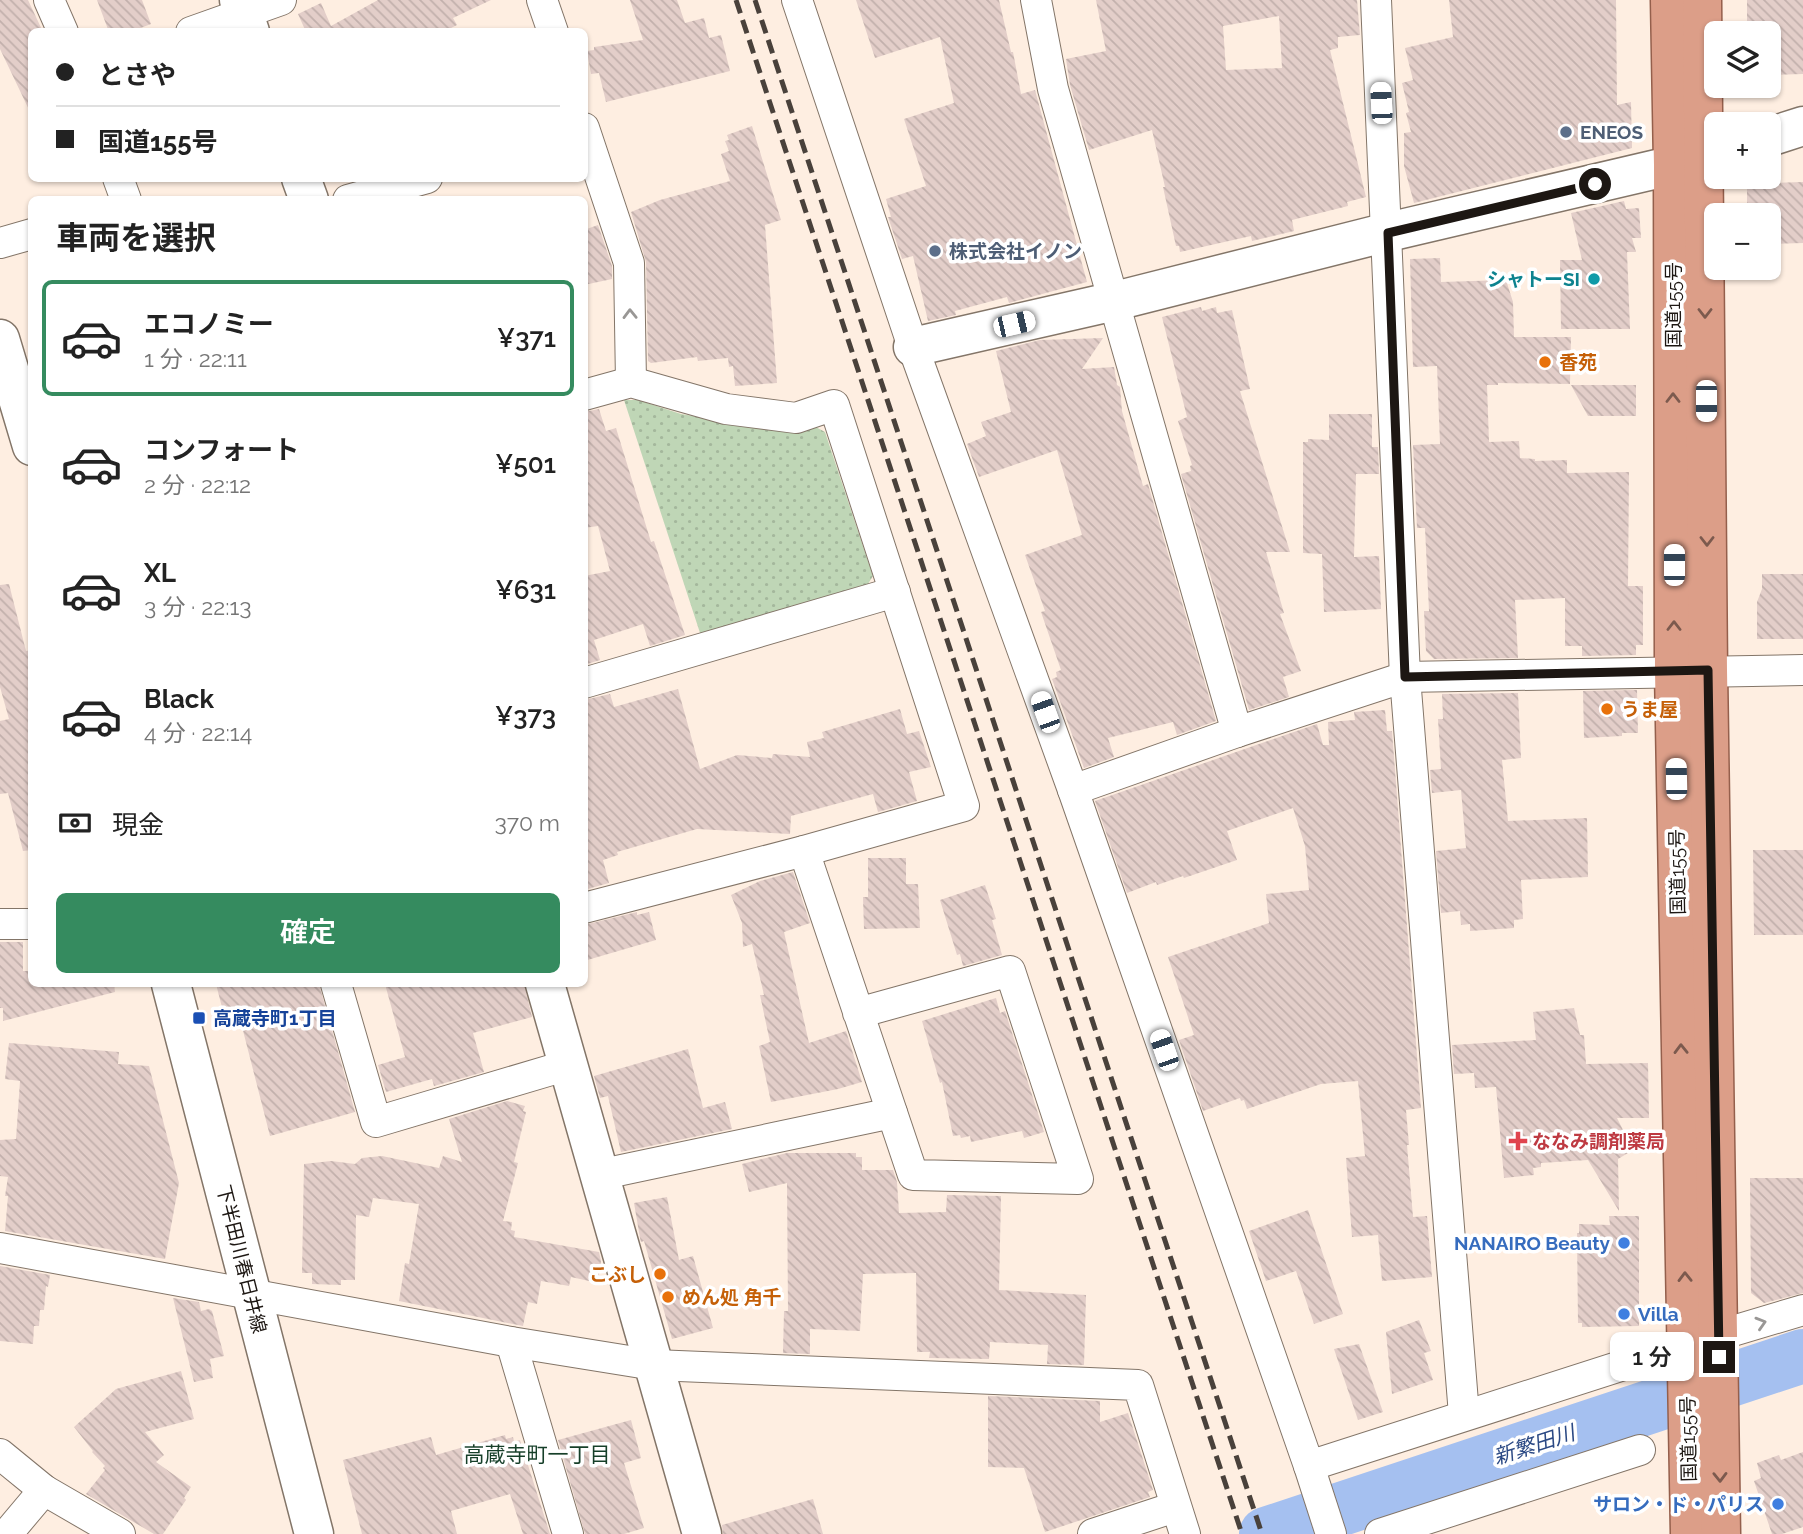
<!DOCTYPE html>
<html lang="ja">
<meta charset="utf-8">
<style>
body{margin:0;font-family:Raleway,"Noto Sans JP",sans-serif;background:#f6f6f6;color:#222;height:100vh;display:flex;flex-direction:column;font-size:26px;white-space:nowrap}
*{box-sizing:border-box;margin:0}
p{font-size:23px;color:#767676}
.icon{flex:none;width:38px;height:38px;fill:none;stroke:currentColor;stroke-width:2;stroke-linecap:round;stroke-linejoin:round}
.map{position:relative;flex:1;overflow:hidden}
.panel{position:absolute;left:28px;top:196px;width:560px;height:791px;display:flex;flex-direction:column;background:#fff;border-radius:10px;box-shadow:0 2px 5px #0004}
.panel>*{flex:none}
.top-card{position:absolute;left:28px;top:28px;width:560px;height:154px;border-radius:10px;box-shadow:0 2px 5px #0004;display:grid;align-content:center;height:154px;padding:0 28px;background:#fff}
.fabs{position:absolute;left:1704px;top:21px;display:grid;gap:14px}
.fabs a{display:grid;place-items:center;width:77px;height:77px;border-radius:10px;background:#fff;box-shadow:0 2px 5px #0004;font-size:35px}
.end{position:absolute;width:32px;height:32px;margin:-16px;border:9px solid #1d1713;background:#fff;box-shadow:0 0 0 4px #fff}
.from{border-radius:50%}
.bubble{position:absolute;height:49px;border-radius:10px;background:#fff;box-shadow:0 2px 5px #0004;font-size:23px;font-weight:600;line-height:49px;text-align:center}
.car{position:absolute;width:21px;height:42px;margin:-21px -10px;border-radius:9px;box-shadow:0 0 5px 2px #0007;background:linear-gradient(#fff 24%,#345 0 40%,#fff 0 76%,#345 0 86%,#fff 0)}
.top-card b{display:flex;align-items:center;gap:24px;height:66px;font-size:26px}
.top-card b+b{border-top:2px solid #e0e0e0}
.top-card i{width:18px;height:18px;background:#222}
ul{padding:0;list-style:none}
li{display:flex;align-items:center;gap:21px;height:116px;margin:0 14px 10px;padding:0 14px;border:4px solid transparent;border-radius:10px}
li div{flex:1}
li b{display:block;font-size:26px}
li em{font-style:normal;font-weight:600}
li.selected{border-color:#358b5f}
li>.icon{width:63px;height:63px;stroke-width:1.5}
h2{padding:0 28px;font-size:32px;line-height:84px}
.pay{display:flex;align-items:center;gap:18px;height:77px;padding:0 28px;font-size:26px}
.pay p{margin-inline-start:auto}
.cta{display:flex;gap:14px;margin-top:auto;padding:14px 28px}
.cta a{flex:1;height:80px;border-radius:10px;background:#358b5f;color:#fff;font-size:28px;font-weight:600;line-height:80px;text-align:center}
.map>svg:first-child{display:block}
.park{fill:url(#park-dots)}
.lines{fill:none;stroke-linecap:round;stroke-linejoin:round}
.river{stroke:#a5c0f0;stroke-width:54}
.building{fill:url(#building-back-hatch);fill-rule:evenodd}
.minor-casing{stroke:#837568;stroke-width:32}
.tertiary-casing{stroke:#837568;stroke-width:41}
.secondary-casing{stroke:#837568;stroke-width:41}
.trunk-casing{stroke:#945f4c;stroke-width:41}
.minor{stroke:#fff;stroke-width:30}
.tertiary{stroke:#fff;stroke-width:38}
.secondary{stroke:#fff;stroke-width:38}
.trunk{stroke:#dc9e88;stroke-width:38}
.rail{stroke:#49413b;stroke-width:5;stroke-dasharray:14 7;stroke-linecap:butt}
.oneway{stroke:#7c5a4e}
.oneway2{stroke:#999795}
.route{stroke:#1d1713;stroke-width:9}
.service-dot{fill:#5c6f8a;stroke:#fff;stroke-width:2.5}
.culture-dot{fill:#0f9aa8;stroke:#fff;stroke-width:2.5}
.food-dot{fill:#e8710a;stroke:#fff;stroke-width:2.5}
.transit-dot{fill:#1a4fb4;stroke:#fff;stroke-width:2.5}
.health-dot{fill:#e0444e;stroke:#fff;stroke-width:2.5}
.shop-dot{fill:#3f7fe0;stroke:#fff;stroke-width:2.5}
.labels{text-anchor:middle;stroke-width:7;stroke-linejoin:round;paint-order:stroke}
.service-label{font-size:19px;font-weight:bold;fill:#4e5e75;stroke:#fff;text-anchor:start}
.culture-label{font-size:19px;font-weight:bold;fill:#0d838f;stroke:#fff;text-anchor:end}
.street-label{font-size:19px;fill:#1d1713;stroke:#fff}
.food-label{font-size:19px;font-weight:bold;fill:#c56008;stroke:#fff;text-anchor:start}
.transit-label{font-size:19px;font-weight:bold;fill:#164399;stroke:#fff;text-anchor:start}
.health-label{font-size:19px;font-weight:bold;fill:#be3a42;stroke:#fff;text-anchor:start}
.shop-label{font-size:19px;font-weight:bold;fill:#366cbe;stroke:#fff;text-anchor:end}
.water-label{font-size:21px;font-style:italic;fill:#2b4984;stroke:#fff}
.neighbourhood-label{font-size:21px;fill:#163f29;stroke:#fff}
</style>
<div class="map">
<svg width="1803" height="1534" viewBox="0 0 1803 1534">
<defs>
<pattern id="park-dots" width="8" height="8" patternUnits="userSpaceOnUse" patternTransform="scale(1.75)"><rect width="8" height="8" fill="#bfd6b6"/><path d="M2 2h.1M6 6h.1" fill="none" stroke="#a4b79c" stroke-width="1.8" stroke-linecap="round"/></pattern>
<pattern id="building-back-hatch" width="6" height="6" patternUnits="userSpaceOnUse" patternTransform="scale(1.75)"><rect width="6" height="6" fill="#e3cec9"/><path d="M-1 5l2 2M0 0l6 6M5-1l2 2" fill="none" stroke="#c2b0ac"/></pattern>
</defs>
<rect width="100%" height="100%" fill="#feeee1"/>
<path class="park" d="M624,400H638L681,414L792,432L812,425L825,432L873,576L866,587L701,636Z"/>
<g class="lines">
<path class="river" d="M1266,1534L1803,1356"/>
</g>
<g class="building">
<path d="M0,0H28L43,32H32V116L0,49Z"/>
<path d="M97,0H142L151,24L130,32H109Z"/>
<path d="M378,0H491L453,18L457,25L443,32H306L298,14L321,3L331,26Z"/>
<path d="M630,0H677L685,23L704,18L709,38L721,35L730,71L606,102L599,73L591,74L587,51L594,50V47L643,40Z"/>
<path d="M856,0H999L1011,52H1013L1021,94L1035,90L1087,282L1009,303L1007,297L955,311L956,315L928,321L913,256L902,259L888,217H891L886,199L926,186L904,119L954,103L940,37L875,58Z"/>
<path d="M1096,0H1357L1360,35L1338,37V48L1330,50L1366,197L1347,202L1348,206L1292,220L1294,231L1252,241L1251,236L1180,252L1179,246H1176L1163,187H1165L1152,130L1089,150L1070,85L1066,59L1106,51ZM1279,16L1282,68L1226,70L1223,26Z"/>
<path d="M1449,0H1616L1617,105L1631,102L1632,148L1414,203L1404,166V133L1411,132L1406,113L1409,112L1402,83L1413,80L1405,48L1453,37Z"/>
<path d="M1747,0H1803V74L1769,75V33H1747Z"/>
<path d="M752,126L781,220L765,225L777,383L735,386L733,366L729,367L728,358L698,361L697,357L651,363L648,361L646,262L631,212L660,200L730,181L721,154L729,151L725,141L729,140L727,135Z"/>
<path d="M1747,177H1761L1767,183L1803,182V243L1769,244V215H1747Z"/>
<path d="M1624,201L1626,209L1639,208L1641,238H1632L1636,252H1627L1630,329H1561L1560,260H1582L1571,213Z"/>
<path d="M598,225L612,266V279L584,285V230Z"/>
<path d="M1440,258L1441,282L1506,280L1513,302L1514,337H1571L1570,384L1498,383V385H1487L1489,442L1519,441L1520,458L1535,459V461L1567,460V473L1629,472L1628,586H1643V645H1636V655L1582,656V646H1565V598L1515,600L1518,658L1434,659L1426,651L1424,611H1429L1425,528H1417L1413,445L1440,444L1437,366L1413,367L1410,259Z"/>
<path d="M1201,307L1202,311L1216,307L1217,313L1232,310L1250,389L1240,391L1290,552H1266L1284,613L1280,614L1301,671L1283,677L1289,697L1249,710L1181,474L1191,471L1190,466L1192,465L1178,421L1187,417L1162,317Z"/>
<path d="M1103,338L1082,369L1114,367L1117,385L1120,387L1122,411L1143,486L1148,484L1216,721L1177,735L1173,722L1108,738L1114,757L1084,768L1052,679L1057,677L1056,672L1061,670L1041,612L1045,611L1025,555L1082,535L1057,450L979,477L967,444L986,436L981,422L1011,412L996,351L1040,340Z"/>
<path d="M1571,385H1636V416H1588Z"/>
<path d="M599,409L606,431L616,428L651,542L654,541L685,635L650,646L643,624L594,640L600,660L584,665V576L610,571L598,526L584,528V412Z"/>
<path d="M1329,414H1372V447H1378L1379,474H1356L1354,557L1379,556L1381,609L1324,612L1322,554L1303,553V442H1308V439L1329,440Z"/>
<path d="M1762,574H1803V639H1757V602L1762,589Z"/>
<path d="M9,584L26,651L32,650V850L23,851L8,793L0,794V721L9,719L0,687V585Z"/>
<path d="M678,689L700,769L737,755L772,758L773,754L810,757L807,742L824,738L822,732L900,709L907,734L919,731L931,767L909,772L917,801L878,812L873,794L791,816L790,834L697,829L617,852L618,855L603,860L609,883L584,890V700L610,694L614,707Z"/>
<path d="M1637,690L1638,733H1622V736L1584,738L1583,691Z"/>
<path d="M1518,693L1521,758L1502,760L1508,821L1587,818L1588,877L1521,880L1523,919L1514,920V928L1470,931V924L1461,925L1460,911L1441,913L1436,851L1466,848L1461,790L1432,793L1430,770L1441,769L1438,719H1443L1442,694Z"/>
<path d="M1385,710L1387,731H1392L1421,1108L1406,1110L1409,1145H1407L1413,1217L1427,1216L1432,1277L1382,1281L1378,1235L1352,1237L1346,1158L1365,1156L1358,1081L1321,1084L1247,1109L1244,1100L1241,1101L1240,1098L1203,1111L1179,1040L1194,1035L1168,957L1269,923L1266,894L1309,890L1305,846L1293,808L1227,831L1237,860L1184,878L1183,876L1157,885L1156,882L1127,893L1095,801L1317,724L1323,745H1329L1328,722L1355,720L1354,712Z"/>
<path d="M1753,850H1803V935H1754Z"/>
<path d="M868,858H906V884H918L920,928L864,929L863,897H868Z"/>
<path d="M793,872L810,923L784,932L809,1043L846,1031L862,1082L838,1089L771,1102L759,1046L770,1042L760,995H764L752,944L743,947L742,923L731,895L760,881Z"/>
<path d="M985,885L996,919L992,920L1002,955L963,966L960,954L957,955L940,900Z"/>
<path d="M637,912V915L649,912L656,940L584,961V925Z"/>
<path d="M0,942H23V971H32V984H114L115,992L3,1021V1008H0Z"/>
<path d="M216,984H319L355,1112L270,1136L239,1015L225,1019Z"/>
<path d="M385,984H524L532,1017L473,1033L484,1072L434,1086L432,1079L386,1092L378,1065L405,1057Z"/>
<path d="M996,998L1000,1013L1005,1011L1044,1132L1024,1138L1022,1131L971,1142L970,1136L961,1138L960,1135L953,1136L942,1082L940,1083L922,1021Z"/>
<path d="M1574,1008L1580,1035H1584L1586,1064L1648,1063L1649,1118H1617L1633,1150L1618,1159L1619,1211L1588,1160L1541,1163V1167L1533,1168L1534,1175L1504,1178L1496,1087L1475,1088L1474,1073L1454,1074L1452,1045L1536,1040L1533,1012Z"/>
<path d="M9,1043L119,1052L118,1064L149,1066L179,1183L165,1259L5,1231L8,1196H5L8,1177L0,1176V1140L16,1139L20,1081L5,1079Z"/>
<path d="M688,1049L703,1108L725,1102L732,1129L621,1152L608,1096L600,1098L594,1076Z"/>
<path d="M507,1101L525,1106L523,1111L526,1112L514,1162L518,1163L503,1221L512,1222L511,1230L515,1231L514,1237L599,1252L601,1261L599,1275L590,1274L589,1281L571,1277L569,1286L541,1281L537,1304L528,1302L523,1326L399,1301L405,1263L409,1264L419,1204L373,1198L369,1217L356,1215L355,1280H341V1285L312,1284V1273H302L304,1164L331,1161L355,1164L362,1158L382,1156L439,1168L443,1156L462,1162L449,1119Z"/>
<path d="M787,1153H856V1157H862V1170H893L897,1182L899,1213L946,1212L947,1195L1001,1196L999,1290L1086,1295L1084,1365L1047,1364L1048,1345L990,1342L989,1359L929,1358L930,1352H917L916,1273L863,1274L860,1331L810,1329V1354L783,1353L784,1311H788L787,1183L749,1192L742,1164Z"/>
<path d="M1750,1178H1803V1293L1764,1303L1751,1293Z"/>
<path d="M667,1197L679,1260L693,1256L713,1328L672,1339L644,1241L641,1242L640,1238L634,1203Z"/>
<path d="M1308,1210L1343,1314L1314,1324L1296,1271L1266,1281L1249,1231Z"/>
<path d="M1609,1216H1639V1326L1582,1327V1323H1578L1577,1233H1579V1224L1610,1225Z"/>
<path d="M0,1266L50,1275L48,1287L46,1286L44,1310H40L39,1326H34L33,1344L0,1341Z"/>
<path d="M173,1298L199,1302L201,1311L209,1309L212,1311L224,1356L210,1359L213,1378L194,1382Z"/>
<path d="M1419,1320L1431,1351L1424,1353L1433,1380L1392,1394L1386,1332Z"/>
<path d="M1359,1344L1383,1412L1358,1420L1334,1349Z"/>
<path d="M181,1371L194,1419L145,1432L164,1455L156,1462L191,1487L184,1498L186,1500L163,1534H154L86,1494L105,1470L103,1468L105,1466L92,1452L93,1451L74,1427L116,1389Z"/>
<path d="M988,1396L1100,1401V1422L1128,1413L1153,1490L1148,1492L1150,1497L1045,1532L1024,1468L988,1467Z"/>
<path d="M631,1420L641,1458L624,1463L644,1528L624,1534H585L558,1440Z"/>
<path d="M505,1435L506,1439L513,1437L514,1442L520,1440L550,1534H523L510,1494L451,1511L457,1534H362L343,1460L431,1437L436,1455Z"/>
<path d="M1803,1452V1527L1782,1534H1772L1754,1481L1761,1478L1757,1463L1779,1455L1781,1460Z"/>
<path d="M813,1499L823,1534H723L722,1525Z"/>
</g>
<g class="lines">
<g class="minor-casing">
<g id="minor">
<path d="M49,0L63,32"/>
<path d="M542,0L553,32"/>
<path d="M797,0L913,347L1073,790L1309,1466L1686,1345L1803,1310"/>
<path d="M1036,0L1053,89L1237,732"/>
<path d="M1376,0L1405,677L1464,1415"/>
<path d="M191,32L281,0"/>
<path d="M584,128L629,263L631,382"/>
<path d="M118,178L126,200"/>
<path d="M348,200L427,178"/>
<path d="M0,243L32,234"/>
<path d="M584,395L631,382L726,409L796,418L834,405L964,806L804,851L584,908"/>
<path d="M584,683L895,592"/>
<path d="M1073,790L1237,732L1405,677L1803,670"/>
<path d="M804,851L913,1175L1078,1179L1010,971L858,1013"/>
<path d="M0,924H32"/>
<path d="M336,984L376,1122L568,1065"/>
<path d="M598,1175L892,1113"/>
<path d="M0,1248L511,1342L654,1365L1138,1385L1185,1534"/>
<path d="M511,1342L568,1534"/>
<path d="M0,1454L44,1490L120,1534"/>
<path d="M1309,1466L1331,1534"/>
<path d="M7,1534L44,1490"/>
<path d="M1093,1534L1175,1507"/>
<path d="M1380,1534L1640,1450"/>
</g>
</g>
<g class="tertiary-casing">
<g id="tertiary">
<path d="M239,0L250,32"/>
<path d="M1769,137L1803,126"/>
<path d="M301,178L309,200"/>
<path d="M913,347L1115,301L1388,232L1704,158"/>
<path d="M545,984L702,1534"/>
</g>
</g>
<g class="secondary-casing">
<g id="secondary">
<path d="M0,339L32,446"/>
<path d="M171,984L314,1534"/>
</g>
</g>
<g class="trunk-casing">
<g id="trunk">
<path d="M1670,0L1673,165L1674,671L1690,1534"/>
<path d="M1702,0L1708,670L1721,1534"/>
</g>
</g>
<use href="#minor" class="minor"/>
<use href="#tertiary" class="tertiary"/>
<use href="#secondary" class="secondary"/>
<use href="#trunk" class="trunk"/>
<g class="rail">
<path d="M736,0L1242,1534"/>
<path d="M755,0L1262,1534"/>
</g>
</g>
<defs><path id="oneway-chevron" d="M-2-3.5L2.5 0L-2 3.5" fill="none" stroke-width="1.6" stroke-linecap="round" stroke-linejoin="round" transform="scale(1.75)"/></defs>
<g class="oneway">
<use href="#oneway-chevron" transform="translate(1705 313) rotate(90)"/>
<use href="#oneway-chevron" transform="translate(1673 398) rotate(-90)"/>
<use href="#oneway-chevron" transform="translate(1707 541) rotate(90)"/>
<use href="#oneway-chevron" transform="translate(1674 626) rotate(-90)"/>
<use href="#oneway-chevron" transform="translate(1681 1049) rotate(-91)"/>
<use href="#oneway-chevron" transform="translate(1685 1277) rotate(-91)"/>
<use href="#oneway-chevron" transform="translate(1720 1477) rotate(89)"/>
</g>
<g class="oneway2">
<use href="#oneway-chevron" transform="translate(630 314) rotate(-91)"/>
<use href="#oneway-chevron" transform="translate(1761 1323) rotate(-17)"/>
</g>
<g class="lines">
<path class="route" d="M1595,184L1388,233L1405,677L1708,670L1719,1357"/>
</g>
<g class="service-dot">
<circle cx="1566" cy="132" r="7"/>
<circle cx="935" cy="251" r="7"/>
</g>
<circle class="culture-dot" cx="1594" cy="279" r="7"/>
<g class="food-dot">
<circle cx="1545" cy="362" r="7"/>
<circle cx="1607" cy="709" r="7"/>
<circle cx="660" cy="1274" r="7"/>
<circle cx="668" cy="1297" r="7"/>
</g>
<rect class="transit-dot" x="192" y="1011" width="14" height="14" rx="3.5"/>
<path class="health-dot" d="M1514.5 1130.5h7v7h7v7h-7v7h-7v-7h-7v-7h7z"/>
<g class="shop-dot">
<circle cx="1624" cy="1243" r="7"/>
<circle cx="1624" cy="1314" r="7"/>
<circle cx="1778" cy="1504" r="7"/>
</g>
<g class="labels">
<g class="service-label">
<text x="1580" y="139">ENEOS</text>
<text x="949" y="258">株式会社イノン</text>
</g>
<g class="culture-label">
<text x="1580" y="286">シャトーSI</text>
</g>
<g class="street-label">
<text transform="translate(1673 305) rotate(-90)" y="7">国道155号</text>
<text transform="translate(1677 872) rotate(-91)" y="7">国道155号</text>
<text transform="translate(242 1259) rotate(76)" y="7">下半田川春日井線</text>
<text transform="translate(1688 1439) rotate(-91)" y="7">国道155号</text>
</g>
<g class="food-label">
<text x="1559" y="369">香苑</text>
<text x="1621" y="716">うま屋</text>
<text x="646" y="1281" text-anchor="end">こぶし</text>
<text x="682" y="1304">めん処 角千</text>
</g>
<g class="transit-label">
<text x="213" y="1025">高蔵寺町1丁目</text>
</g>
<g class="health-label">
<text x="1532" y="1148">ななみ調剤薬局</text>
</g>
<g class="shop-label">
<text x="1610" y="1250">NANAIRO Beauty</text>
<text x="1638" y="1321" text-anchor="start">Villa</text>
<text x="1764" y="1511">サロン・ド・パリス</text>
</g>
<g class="water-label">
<text transform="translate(1534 1445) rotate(-18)" y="7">新繁田川</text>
</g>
<g class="neighbourhood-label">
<text x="537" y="1462">高蔵寺町一丁目</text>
</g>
</g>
</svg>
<div class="fabs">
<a><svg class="icon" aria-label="layers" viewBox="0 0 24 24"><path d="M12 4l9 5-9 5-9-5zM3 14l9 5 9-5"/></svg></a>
<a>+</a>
<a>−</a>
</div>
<i class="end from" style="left:1595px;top:184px"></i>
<i class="end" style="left:1719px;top:1357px"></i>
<div class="bubble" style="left:1610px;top:1332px;width:84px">1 分</div>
<i class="car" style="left:1381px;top:103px;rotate:357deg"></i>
<i class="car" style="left:1014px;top:324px;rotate:77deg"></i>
<i class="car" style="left:1706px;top:401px;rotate:180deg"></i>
<i class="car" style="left:1674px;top:565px;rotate:0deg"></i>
<i class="car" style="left:1045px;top:712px;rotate:340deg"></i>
<i class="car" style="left:1676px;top:779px;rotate:359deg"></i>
<i class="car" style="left:1164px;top:1050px;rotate:341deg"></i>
<div class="top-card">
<b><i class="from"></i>とさや</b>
<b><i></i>国道155号</b>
</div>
<section class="panel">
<h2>車両を選択</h2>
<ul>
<li class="selected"><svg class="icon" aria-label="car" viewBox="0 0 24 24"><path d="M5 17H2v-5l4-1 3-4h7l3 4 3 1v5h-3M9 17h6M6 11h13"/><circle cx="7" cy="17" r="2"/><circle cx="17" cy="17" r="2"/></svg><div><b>エコノミー</b><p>1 分 · 22:11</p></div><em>¥371</em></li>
<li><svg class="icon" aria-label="car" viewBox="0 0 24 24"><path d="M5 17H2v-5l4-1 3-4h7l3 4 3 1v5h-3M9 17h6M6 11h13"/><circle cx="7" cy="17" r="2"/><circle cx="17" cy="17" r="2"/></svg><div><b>コンフォート</b><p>2 分 · 22:12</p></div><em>¥501</em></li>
<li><svg class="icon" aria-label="car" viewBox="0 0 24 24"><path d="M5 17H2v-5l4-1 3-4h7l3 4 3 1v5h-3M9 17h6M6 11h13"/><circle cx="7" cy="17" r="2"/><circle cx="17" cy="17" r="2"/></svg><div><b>XL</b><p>3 分 · 22:13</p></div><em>¥631</em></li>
<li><svg class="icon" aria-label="car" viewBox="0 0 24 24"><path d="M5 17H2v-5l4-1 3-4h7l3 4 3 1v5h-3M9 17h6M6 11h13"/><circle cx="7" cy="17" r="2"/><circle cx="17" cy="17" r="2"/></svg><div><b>Black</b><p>4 分 · 22:14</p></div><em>¥373</em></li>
</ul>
<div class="pay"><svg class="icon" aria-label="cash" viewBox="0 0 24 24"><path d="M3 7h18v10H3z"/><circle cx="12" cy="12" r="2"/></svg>現金<p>370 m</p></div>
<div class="cta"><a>確定</a></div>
</section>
</div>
